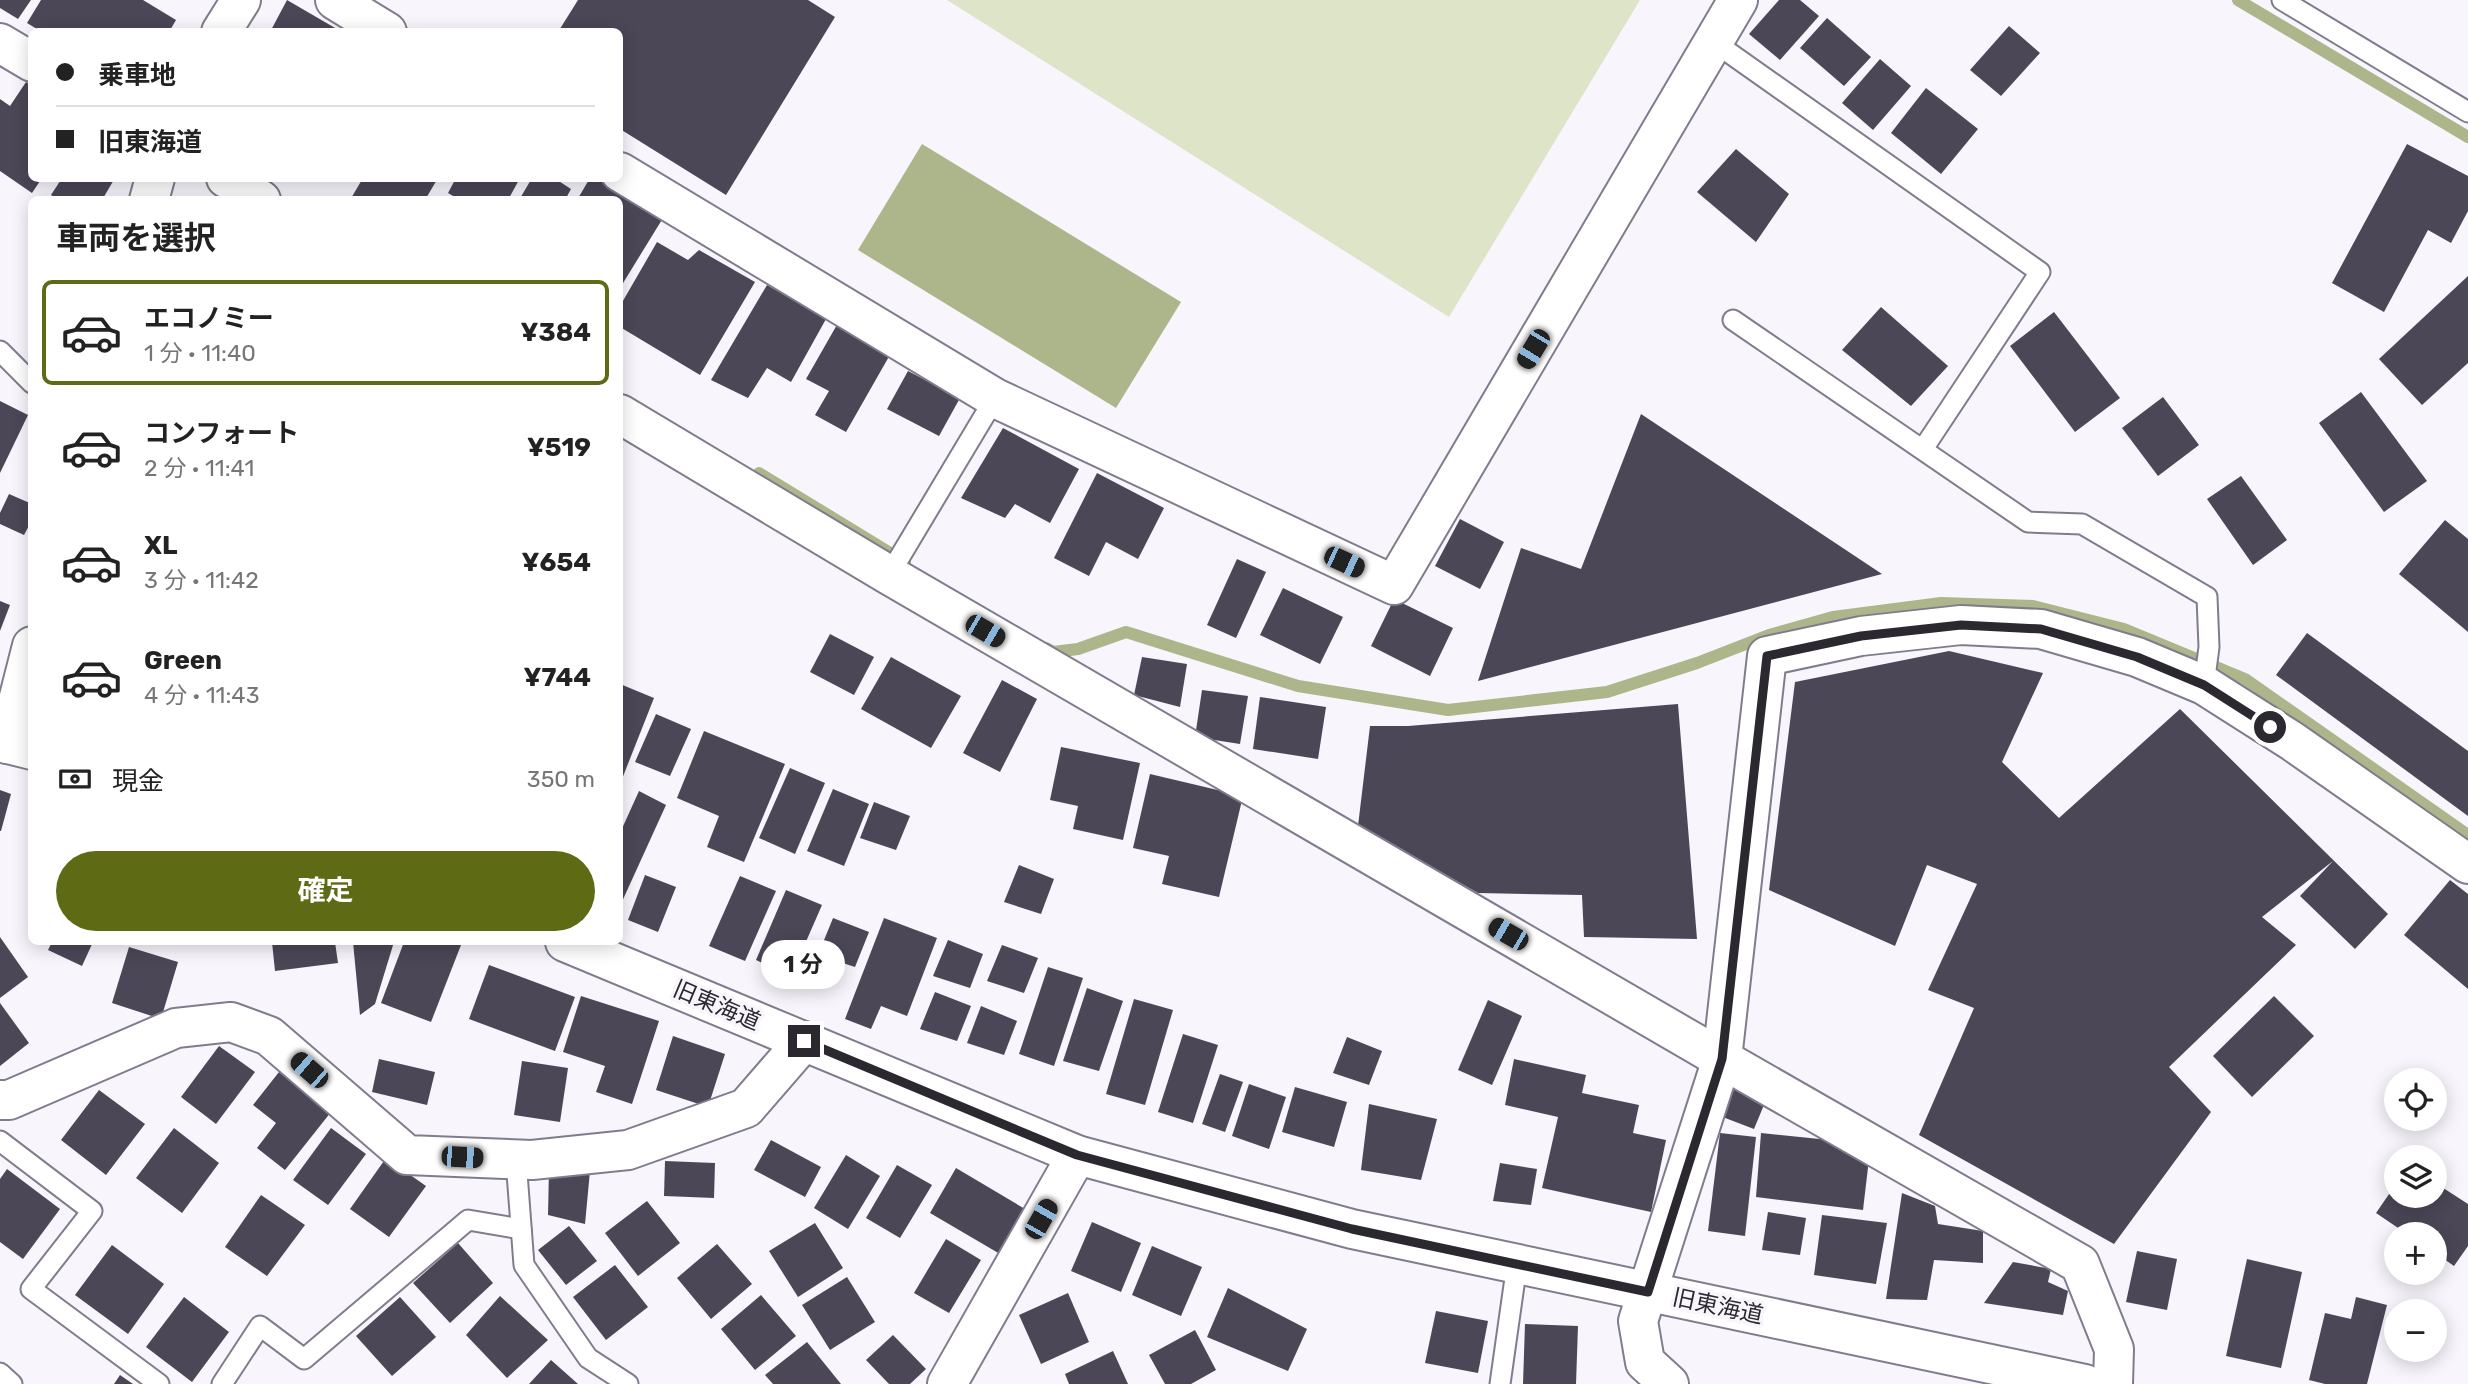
<!DOCTYPE html>
<html lang="ja">
<meta charset="utf-8">
<style>
body{margin:0;font-family:Rubik,"Noto Sans JP",sans-serif;background:#f2f2f2;color:#222;height:100vh;display:flex;flex-direction:column;font-size:26px;white-space:nowrap}
*{box-sizing:border-box;margin:0}
p{font-size:23px;color:#767676}
.icon{flex:none;width:38px;height:38px;fill:none;stroke:currentColor;stroke-width:2;stroke-linecap:round;stroke-linejoin:round}
.map{position:relative;flex:1;overflow:hidden}
.details{position:absolute;left:28px;top:196px;width:595px;height:749px;display:flex;flex-direction:column;background:#fff;border-radius:10px;box-shadow:0 4px 18px #0003}
.details>*{flex:none}
.top-card{position:absolute;left:28px;top:28px;width:595px;height:154px;border-radius:10px;box-shadow:0 4px 18px #0003;display:grid;align-content:center;height:154px;padding:0 28px;background:#fff}
.fabs{position:absolute;left:2384px;top:1068px;display:grid;gap:14px}
.fabs a{display:grid;place-items:center;width:63px;height:63px;border-radius:50%;background:#fff;box-shadow:0 4px 18px #0003;font-size:35px}
.end{position:absolute;width:32px;height:32px;margin:-16px;border:9px solid #2b2830;background:#fff;box-shadow:0 0 0 4px #fff}
.from{border-radius:50%}
.bubble{position:absolute;height:49px;border-radius:24px;background:#fff;box-shadow:0 4px 18px #0003;font-size:23px;font-weight:700;line-height:49px;text-align:center}
.car{position:absolute;width:21px;height:42px;margin:-21px -10px;border-radius:9px;box-shadow:0 0 5px 2px #0007;background:linear-gradient(#222 24%,#8ab4d8 0 40%,#222 0 76%,#8ab4d8 0 86%,#222 0)}
.top-card b{display:flex;align-items:center;gap:24px;height:66px;font-size:26px}
.top-card b+b{border-top:2px solid #e0e0e0}
.top-card i{width:18px;height:18px;background:#222}
ul{padding:0;list-style:none}
li{display:flex;align-items:center;gap:21px;height:105px;margin:0 14px 10px;padding:0 14px;border:4px solid transparent;border-radius:10px}
li div{flex:1}
li b{display:block;font-size:26px}
li em{font-style:normal;font-weight:700}
li.active{border-color:#5e6b14}
li>.icon{width:63px;height:63px;stroke-width:1.5}
h2{padding:0 28px;font-size:32px;line-height:84px}
.pay{display:flex;align-items:center;gap:18px;height:77px;padding:0 28px;font-size:26px}
.pay p{margin-inline-start:auto}
.cta{display:flex;gap:14px;margin-top:auto;padding:14px 28px}
.cta a{flex:1;height:80px;border-radius:42px;background:#5e6b14;color:#fff;font-size:28px;font-weight:700;line-height:80px;text-align:center}
.map>svg:first-child{display:block}
.green{fill:#dde4c8}
.water{fill:#acb68a}
.lines{fill:none;stroke-linecap:round;stroke-linejoin:round}
.stream{stroke:#acb68a;stroke-width:12}
.building{fill:#4c4757}
.service-casing{stroke:#817c8d;stroke-width:23}
.minor-casing{stroke:#817c8d;stroke-width:42}
.tertiary-casing{stroke:#817c8d;stroke-width:42}
.service{stroke:#fff;stroke-width:19}
.minor{stroke:#fff;stroke-width:38}
.tertiary{stroke:#fff;stroke-width:38}
.route{stroke:#2b2830;stroke-width:9}
.labels{text-anchor:middle;stroke-width:7;stroke-linejoin:round;paint-order:stroke}
.street-label{font-size:23px;fill:#2b2830;stroke:#f8f5fd}
</style>
<div class="map">
<svg width="2468" height="1384" viewBox="0 0 2468 1384">
<rect width="100%" height="100%" fill="#f8f5fd"/>
<path class="green" d="M947,0H1640L1449,317Z"/>
<path class="water" d="M922,144L1181,302L1116,408L858,250Z"/>
<g class="lines">
<g class="stream">
<path d="M2238,0L2468,137"/>
<path d="M759,473L905,562"/>
<path d="M1046,648L1053,652L1078,649L1126,632L1298,686L1448,710L1607,692L1697,663L1769,635L1833,617L1941,603L2033,606L2124,629L2245,679L2468,835"/>
</g>
</g>
<g class="building">
<path d="M0,0H31L18,19L0,8Z"/>
<path d="M41,0H143L176,20L169,32H42L27,23Z"/>
<path d="M287,0L342,32H270Z"/>
<path d="M578,0H808L835,17L726,195L620,129V32H558Z"/>
<path d="M1779,0H1800L1819,16L1780,60L1749,34Z"/>
<path d="M1827,18L1871,57L1844,86L1800,48Z"/>
<path d="M2009,26L2040,53L2001,96L1970,70Z"/>
<path d="M1880,59L1911,86L1873,130L1842,103Z"/>
<path d="M26,82L32,86V178H42L32,193L0,171V99L10,106Z"/>
<path d="M1926,88L1978,129L1941,174L1891,133Z"/>
<path d="M2407,144L2468,176V211L2451,243L2428,230L2384,312L2332,283Z"/>
<path d="M1736,149L1789,194L1756,242L1697,192Z"/>
<path d="M62,178H115L102,200H59L51,195Z"/>
<path d="M363,178H438L425,200H350Z"/>
<path d="M456,178H520L508,200H460L448,193Z"/>
<path d="M532,178H554L571,189L565,200H519Z"/>
<path d="M590,178H599L663,218L620,288V200H577Z"/>
<path d="M657,242L688,260L699,250L755,282L700,375L620,327V306Z"/>
<path d="M2468,276V363L2422,405L2379,359Z"/>
<path d="M767,285L826,319L791,382L767,368L748,398L711,380Z"/>
<path d="M1881,307L1948,366L1911,406L1842,350Z"/>
<path d="M2054,312L2120,398L2075,432L2010,346Z"/>
<path d="M838,323L891,353L846,432L815,415L829,391L806,379Z"/>
<path d="M908,371L960,398L939,436L887,409Z"/>
<path d="M2361,392L2427,481L2384,512L2319,423Z"/>
<path d="M2163,397L2199,445L2158,476L2122,428Z"/>
<path d="M0,401L28,415L0,473Z"/>
<path d="M1641,414L1882,574L1478,681L1521,548L1581,569Z"/>
<path d="M1003,428L1079,469L1050,523L1015,504L1005,518L961,498Z"/>
<path d="M1097,473L1164,508L1138,559L1106,542L1089,576L1054,558Z"/>
<path d="M2241,476L2287,540L2253,565L2207,499Z"/>
<path d="M9,494L32,504V520L24,535L0,524V513Z"/>
<path d="M1460,519L1504,542L1480,589L1435,566Z"/>
<path d="M2445,520L2468,539V632L2399,574Z"/>
<path d="M1237,559L1266,572L1236,638L1207,625Z"/>
<path d="M1283,588L1343,617L1320,664L1260,635Z"/>
<path d="M1394,599L1453,628L1430,676L1371,646Z"/>
<path d="M0,601L10,605L0,631Z"/>
<path d="M2307,633L2468,751V816L2276,675Z"/>
<path d="M830,634L874,657L854,695L810,672Z"/>
<path d="M1949,651L2043,673L2002,762L2059,818L2180,709L2388,914L2355,949L2300,896L2333,861L2262,917L2296,945L2169,1067L2211,1112L2114,1244L1919,1135L1974,1008L1928,990L1977,884L1927,865L1895,946L1769,890L1795,682Z"/>
<path d="M891,657L961,696L931,748L861,709Z"/>
<path d="M1142,657L1187,664L1180,707L1134,695Z"/>
<path d="M1002,680L1037,699L1000,772L963,753Z"/>
<path d="M620,684L654,698L620,784Z"/>
<path d="M1202,690L1248,696L1240,744L1195,737Z"/>
<path d="M1260,697L1326,707L1318,759L1253,749Z"/>
<path d="M1678,704L1697,939L1584,937L1582,895L1478,893L1358,826L1370,726H1408Z"/>
<path d="M656,714L691,729L670,776L635,762Z"/>
<path d="M704,731L785,764L744,862L707,847L719,816L677,798Z"/>
<path d="M1061,747L1140,763L1123,840L1073,829L1078,806L1050,800Z"/>
<path d="M790,768L825,783L795,854L759,838Z"/>
<path d="M1150,774L1243,796L1219,897L1162,884L1169,856L1133,848Z"/>
<path d="M833,789L869,804L844,866L807,851Z"/>
<path d="M0,790L11,794L1,831H0Z"/>
<path d="M639,791L666,805L620,906V833Z"/>
<path d="M874,802L910,816L896,850L860,838Z"/>
<path d="M1019,865L1054,879L1041,914L1004,902Z"/>
<path d="M645,875L676,887L658,932L628,920Z"/>
<path d="M740,876L776,891L745,961L709,946Z"/>
<path d="M2450,880L2468,894V989L2404,935Z"/>
<path d="M786,890L822,905L791,976L756,960Z"/>
<path d="M833,918L869,932L855,967L818,955Z"/>
<path d="M884,918L937,938L907,1016L881,1006L871,1029L845,1019Z"/>
<path d="M0,937L28,977L0,998Z"/>
<path d="M948,940L983,954L970,988L933,976Z"/>
<path d="M52,942H93L82,966L48,950Z"/>
<path d="M272,942H335L338,963L275,971Z"/>
<path d="M353,942H394L375,1004L360,1015Z"/>
<path d="M404,942H452L461,945L431,1022L381,1003Z"/>
<path d="M1002,945L1038,958L1024,993L987,981Z"/>
<path d="M129,947L178,962L161,1019L112,1003Z"/>
<path d="M489,965L575,997L555,1051L469,1019Z"/>
<path d="M1048,967L1083,978L1054,1066L1019,1054Z"/>
<path d="M1087,988L1123,1001L1099,1071L1063,1061Z"/>
<path d="M935,992L971,1006L957,1041L920,1029Z"/>
<path d="M581,996L659,1021L632,1104L596,1092L605,1066L563,1052Z"/>
<path d="M2274,996L2314,1036L2252,1097L2213,1056Z"/>
<path d="M1134,999L1173,1010L1145,1105L1106,1094Z"/>
<path d="M1488,1000L1522,1016L1492,1085L1458,1070Z"/>
<path d="M0,1003L29,1043L0,1066Z"/>
<path d="M981,1006L1017,1021L1004,1055L967,1043Z"/>
<path d="M1183,1034L1218,1045L1193,1123L1158,1112Z"/>
<path d="M673,1036L725,1054L708,1107L656,1090Z"/>
<path d="M1347,1037L1382,1051L1369,1085L1333,1073Z"/>
<path d="M219,1046L255,1072L216,1124L181,1097Z"/>
<path d="M379,1059L435,1072L427,1105L372,1092Z"/>
<path d="M1514,1059L1586,1075L1582,1093L1639,1105L1633,1133L1666,1140L1651,1212L1542,1188L1558,1117L1505,1105Z"/>
<path d="M522,1061L568,1068L560,1122L514,1115Z"/>
<path d="M279,1072L331,1112L285,1170L257,1148L276,1123L253,1105Z"/>
<path d="M1220,1074L1243,1082L1225,1132L1202,1124Z"/>
<path d="M1249,1084L1286,1097L1269,1149L1232,1136Z"/>
<path d="M1732,1086L1766,1100L1754,1129L1720,1116Z"/>
<path d="M1295,1087L1347,1102L1334,1147L1282,1132Z"/>
<path d="M99,1090L145,1124L106,1175L61,1140Z"/>
<path d="M1369,1104L1437,1119L1421,1180L1361,1170Z"/>
<path d="M174,1128L219,1163L182,1213L136,1178Z"/>
<path d="M331,1128L366,1154L328,1205L293,1180Z"/>
<path d="M1720,1133L1756,1137L1745,1236L1708,1231Z"/>
<path d="M1761,1133L1839,1141L1869,1159L1863,1210L1756,1197Z"/>
<path d="M771,1140L821,1167L805,1197L754,1170Z"/>
<path d="M846,1155L880,1176L848,1229L814,1208Z"/>
<path d="M386,1158L426,1186L389,1237L350,1209Z"/>
<path d="M665,1161L715,1163L714,1198L664,1196Z"/>
<path d="M1500,1163L1537,1169L1531,1205L1493,1201Z"/>
<path d="M897,1165L932,1185L900,1238L866,1218Z"/>
<path d="M956,1168L1025,1209L1000,1254L930,1213Z"/>
<path d="M7,1169L60,1209L23,1259L0,1242V1179Z"/>
<path d="M549,1169L590,1171L585,1224L548,1215Z"/>
<path d="M2434,1182L2468,1204V1246L2454,1266L2434,1252V1234H2407L2376,1213L2396,1184V1195H2434Z"/>
<path d="M1902,1193L1935,1206L1938,1224L1983,1231V1263L1934,1260L1927,1300L1886,1299Z"/>
<path d="M261,1195L305,1225L267,1276L225,1247Z"/>
<path d="M647,1201L680,1243L638,1276L605,1233Z"/>
<path d="M1768,1212L1806,1218L1800,1255L1762,1250Z"/>
<path d="M1822,1215L1887,1223L1876,1284L1814,1275Z"/>
<path d="M1092,1222L1141,1243L1121,1292L1071,1271Z"/>
<path d="M815,1223L843,1268L798,1297L769,1251Z"/>
<path d="M569,1226L597,1261L566,1285L538,1250Z"/>
<path d="M946,1239L981,1260L949,1313L914,1293Z"/>
<path d="M458,1243L493,1283L450,1323L413,1283Z"/>
<path d="M717,1244L752,1284L711,1319L677,1278Z"/>
<path d="M112,1245L164,1284L128,1334L75,1295Z"/>
<path d="M1152,1246L1202,1267L1181,1316L1132,1295Z"/>
<path d="M2137,1251L2177,1259L2167,1310L2126,1302Z"/>
<path d="M2247,1259L2302,1272L2281,1368L2226,1356Z"/>
<path d="M2013,1262L2051,1269L2048,1282L2068,1291L2063,1315L1984,1303Z"/>
<path d="M615,1265L648,1307L606,1340L573,1297Z"/>
<path d="M847,1277L875,1322L830,1350L802,1305Z"/>
<path d="M1228,1288L1307,1329L1288,1371L1207,1337Z"/>
<path d="M1068,1293L1089,1342L1041,1364L1019,1315Z"/>
<path d="M761,1295L796,1336L755,1370L721,1329Z"/>
<path d="M500,1296L548,1340L507,1378L466,1335Z"/>
<path d="M184,1297L229,1332L192,1382L146,1347Z"/>
<path d="M400,1297L436,1337L392,1376L356,1336Z"/>
<path d="M2356,1297L2387,1305L2367,1384H2325L2309,1380L2325,1313L2351,1319Z"/>
<path d="M1436,1311L1488,1321L1478,1373L1425,1363Z"/>
<path d="M1525,1324L1578,1326L1576,1384H1523Z"/>
<path d="M1195,1330L1216,1370L1191,1384H1165L1149,1355Z"/>
<path d="M893,1335L926,1369L910,1384H889L866,1360Z"/>
<path d="M807,1342L841,1384H773L765,1375Z"/>
<path d="M1113,1351L1128,1384H1069L1065,1374Z"/>
<path d="M551,1360L578,1384H529Z"/>
<path d="M120,1375L133,1384H114Z"/>
</g>
<g class="lines">
<g class="service-casing">
<g id="service">
<path d="M2282,0L2468,112"/>
<path d="M1714,42L2040,272L1923,449"/>
<path d="M1733,320L2028,522L2082,524L2207,597L2209,647L2204,685"/>
<path d="M0,351L32,383"/>
<path d="M889,575L995,398"/>
<path d="M0,1141L92,1211L31,1289L159,1384"/>
<path d="M516,1160L524,1265L588,1358L628,1384"/>
<path d="M0,1373L12,1384"/>
<path d="M222,1384L260,1326L304,1359L468,1220L521,1229"/>
<path d="M1500,1384L1517,1264"/>
</g>
</g>
<g class="minor-casing">
<g id="minor">
<path d="M335,0L387,32"/>
<path d="M221,32L241,0"/>
<path d="M0,43L32,62"/>
<path d="M620,172L995,398L1394,585L1738,0"/>
<path d="M226,178L261,200"/>
<path d="M149,200L155,178"/>
<path d="M620,414L889,575L1722,1059L2080,1264L2114,1349L2113,1384"/>
<path d="M7,744L32,646"/>
<path d="M0,1100H9L176,1028L231,1022L269,1036L407,1155L532,1160L628,1150L746,1108L804,1041"/>
<path d="M947,1384L1077,1155"/>
<path d="M1669,1384L1645,1362L1638,1321L1722,1059L1767,656L1861,636L1961,625L2041,629L2137,657L2204,685L2292,741L2468,864"/>
</g>
</g>
<g class="tertiary-casing">
<g id="tertiary">
<path d="M0,742L32,750"/>
<path d="M565,942L1077,1155L1352,1229L2085,1384"/>
</g>
</g>
<use href="#service" class="service"/>
<use href="#minor" class="minor"/>
<use href="#tertiary" class="tertiary"/>
</g>
<g class="lines">
<path class="route" d="M804,1041L1077,1155L1352,1229L1648,1292L1722,1059L1767,656L1861,636L1961,625L2041,629L2137,657L2204,685L2270,727"/>
</g>
<g class="labels">
<g class="street-label">
<text transform="translate(717 1005) rotate(23)" y="8">旧東海道</text>
<text transform="translate(1718 1306) rotate(12)" y="8">旧東海道</text>
</g>
</g>
</svg>
<div class="fabs">
<a><svg class="icon" aria-label="locate" viewBox="0 0 24 24"><circle cx="12" cy="12" r="6"/><path d="M12 2v4M12 18v4M2 12h4M18 12h4"/></svg></a>
<a><svg class="icon" aria-label="layers" viewBox="0 0 24 24"><path d="M12 4l9 5-9 5-9-5zM3 14l9 5 9-5"/></svg></a>
<a>+</a>
<a>−</a>
</div>
<i class="end from" style="left:2270px;top:727px"></i>
<i class="end" style="left:804px;top:1041px"></i>
<div class="bubble" style="left:761px;top:940px;width:84px">1 分</div>
<i class="car" style="left:1533px;top:349px;rotate:211deg"></i>
<i class="car" style="left:1344px;top:562px;rotate:115deg"></i>
<i class="car" style="left:985px;top:631px;rotate:120deg"></i>
<i class="car" style="left:1508px;top:934px;rotate:300deg"></i>
<i class="car" style="left:309px;top:1070px;rotate:311deg"></i>
<i class="car" style="left:462px;top:1157px;rotate:93deg"></i>
<i class="car" style="left:1041px;top:1219px;rotate:30deg"></i>
<div class="top-card">
<b><i class="from"></i>乗車地</b>
<b><i></i>旧東海道</b>
</div>
<section class="details">
<h2>車両を選択</h2>
<ul>
<li class="active"><svg class="icon" aria-label="car" viewBox="0 0 24 24"><path d="M5 17H2v-5l4-1 3-4h7l3 4 3 1v5h-3M9 17h6M6 11h13"/><circle cx="7" cy="17" r="2"/><circle cx="17" cy="17" r="2"/></svg><div><b>エコノミー</b><p>1 分 · 11:40</p></div><em>¥384</em></li>
<li><svg class="icon" aria-label="car" viewBox="0 0 24 24"><path d="M5 17H2v-5l4-1 3-4h7l3 4 3 1v5h-3M9 17h6M6 11h13"/><circle cx="7" cy="17" r="2"/><circle cx="17" cy="17" r="2"/></svg><div><b>コンフォート</b><p>2 分 · 11:41</p></div><em>¥519</em></li>
<li><svg class="icon" aria-label="car" viewBox="0 0 24 24"><path d="M5 17H2v-5l4-1 3-4h7l3 4 3 1v5h-3M9 17h6M6 11h13"/><circle cx="7" cy="17" r="2"/><circle cx="17" cy="17" r="2"/></svg><div><b>XL</b><p>3 分 · 11:42</p></div><em>¥654</em></li>
<li><svg class="icon" aria-label="car" viewBox="0 0 24 24"><path d="M5 17H2v-5l4-1 3-4h7l3 4 3 1v5h-3M9 17h6M6 11h13"/><circle cx="7" cy="17" r="2"/><circle cx="17" cy="17" r="2"/></svg><div><b>Green</b><p>4 分 · 11:43</p></div><em>¥744</em></li>
</ul>
<div class="pay"><svg class="icon" aria-label="cash" viewBox="0 0 24 24"><path d="M3 7h18v10H3z"/><circle cx="12" cy="12" r="2"/></svg>現金<p>350 m</p></div>
<div class="cta"><a>確定</a></div>
</section>
</div>
